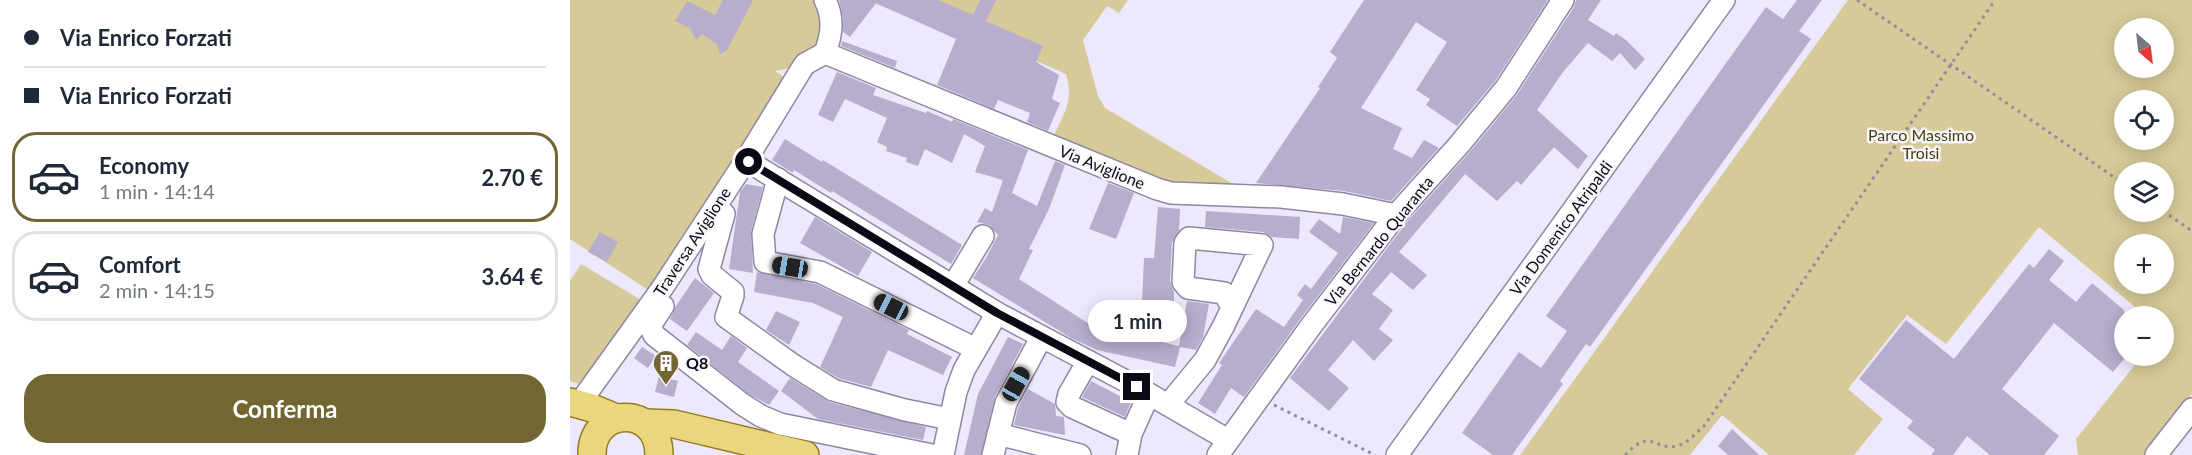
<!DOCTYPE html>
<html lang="it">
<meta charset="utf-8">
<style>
body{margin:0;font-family:Lato,sans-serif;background:#f2f2f3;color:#1f2937;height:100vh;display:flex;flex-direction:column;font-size:22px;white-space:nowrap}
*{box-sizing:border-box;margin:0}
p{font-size:20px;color:#747a83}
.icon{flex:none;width:33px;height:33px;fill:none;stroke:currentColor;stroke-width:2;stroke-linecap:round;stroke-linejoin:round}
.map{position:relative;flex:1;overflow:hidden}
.details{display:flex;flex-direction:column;background:#fff;width:570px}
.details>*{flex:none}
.banner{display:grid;align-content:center;height:132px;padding:0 24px;background:#fff}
.needle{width:39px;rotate:152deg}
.tools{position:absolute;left:1544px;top:18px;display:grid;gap:12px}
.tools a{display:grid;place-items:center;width:60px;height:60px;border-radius:50%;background:#fff;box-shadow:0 3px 15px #0003;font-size:30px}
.end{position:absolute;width:27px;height:27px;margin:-14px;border:8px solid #0d0914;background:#fff;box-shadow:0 0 0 3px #fff}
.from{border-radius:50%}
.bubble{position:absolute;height:42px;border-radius:21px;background:#fff;box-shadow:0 3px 15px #0003;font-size:20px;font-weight:700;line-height:42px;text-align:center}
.car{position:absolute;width:18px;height:36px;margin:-18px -9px;border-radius:8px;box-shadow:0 0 4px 2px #0007;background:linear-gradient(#222 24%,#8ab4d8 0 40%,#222 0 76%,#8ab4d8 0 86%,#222 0)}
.banner b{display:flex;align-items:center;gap:21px;height:57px;font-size:22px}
.banner b+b{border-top:2px solid #e0e1e3}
.banner i{width:15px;height:15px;background:#1f2937}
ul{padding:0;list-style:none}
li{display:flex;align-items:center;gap:18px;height:90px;margin:0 12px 9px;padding:0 12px;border:3px solid #e0e1e3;border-radius:24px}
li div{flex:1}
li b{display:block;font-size:22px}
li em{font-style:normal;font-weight:700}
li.active{border-color:#726633}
li>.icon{width:54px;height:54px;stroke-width:1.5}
.primary-button{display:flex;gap:12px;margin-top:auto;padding:12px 24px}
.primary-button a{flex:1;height:69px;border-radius:24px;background:#726633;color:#fff;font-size:24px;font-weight:700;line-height:69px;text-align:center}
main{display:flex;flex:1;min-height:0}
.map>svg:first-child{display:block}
.green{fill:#d6ca98;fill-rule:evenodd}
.building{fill:#b7adcd}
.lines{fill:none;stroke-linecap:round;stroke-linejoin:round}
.minor-casing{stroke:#8f86a4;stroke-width:24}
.major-casing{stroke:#947d20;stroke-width:30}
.path{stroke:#928d9d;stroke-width:3;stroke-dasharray:3 4.5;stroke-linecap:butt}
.minor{stroke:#fff;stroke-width:21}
.major{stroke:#ead77d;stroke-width:27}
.route{stroke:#0d0914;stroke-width:8}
.labels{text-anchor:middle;stroke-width:5;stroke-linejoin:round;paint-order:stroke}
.park-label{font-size:16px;fill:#493e08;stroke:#f9f7fe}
.street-label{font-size:16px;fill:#0d0914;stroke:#f9f7fe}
.poi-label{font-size:16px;font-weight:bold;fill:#0d0914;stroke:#f9f7fe;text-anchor:start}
</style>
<main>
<section class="details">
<div class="banner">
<b><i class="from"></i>Via Enrico Forzati</b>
<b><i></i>Via Enrico Forzati</b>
</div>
<ul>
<li class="active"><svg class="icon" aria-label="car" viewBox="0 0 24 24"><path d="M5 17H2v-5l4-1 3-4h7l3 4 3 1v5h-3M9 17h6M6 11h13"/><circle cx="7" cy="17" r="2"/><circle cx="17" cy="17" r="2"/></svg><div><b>Economy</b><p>1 min · 14:14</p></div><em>2.70 €</em></li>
<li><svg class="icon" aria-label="car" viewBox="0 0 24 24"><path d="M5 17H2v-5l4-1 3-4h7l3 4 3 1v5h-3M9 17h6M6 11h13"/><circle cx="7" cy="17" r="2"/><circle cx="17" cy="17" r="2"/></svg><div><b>Comfort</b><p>2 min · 14:15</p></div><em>3.64 €</em></li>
</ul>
<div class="primary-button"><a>Conferma</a></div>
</section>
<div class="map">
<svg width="1622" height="455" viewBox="0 0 1622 455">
<rect width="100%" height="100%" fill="#eee8fc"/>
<g class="green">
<path d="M0,0H247L255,40L225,67L205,71L221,82L86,289L78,290L0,239Z"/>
<path d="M297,0H558L549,13L537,6L513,40L528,96L535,108L678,193L607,188L496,146L497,140L484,135C495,111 504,101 496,74L466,61L390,39Z"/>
<path d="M1278,0H1622V394L1579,455H1508L1506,439L1572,356H1593V316H1576L1469,227L1376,344L1337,315L1278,389L1313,419L1284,455H1199L1152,415L1120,455H950ZM1554,28H1593V68H1554ZM1554,100H1593V140H1554ZM1554,172H1593V212H1554ZM1554,244H1593V284H1554Z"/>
<path d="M11,264L76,303L16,386L0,381V281Z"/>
</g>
<g class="building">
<path d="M153,0H183L157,50L150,54L147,44L132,34L126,40L121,29L105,21L117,1L145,15Z"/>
<path d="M269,0H368L403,15L410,0H426L416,21L473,46L466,62L489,75L482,99L490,103L478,131L457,122L460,113L428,100L424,109L367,85L386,39L306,3L280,37L273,32V18Z"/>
<path d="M794,0H978L926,80L887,126L856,105L860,99L846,90L877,42L846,22L791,108L832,128L823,149L842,158L854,140L869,148L821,201L774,191L686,183L750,88L748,87L767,58L760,52Z"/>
<path d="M1006,0H1031L1018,20L1044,36L1046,33L1056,40L1075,59L1065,70L1050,53L1042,61L1018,43L993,72L967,110L1018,156L1008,169L984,147L951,185L947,181L927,201L895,174L829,252L857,275L843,290L821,272L802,294L823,310L809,329L823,340L804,361L783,340L758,370L779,388L759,411L720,378L836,223L898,154L946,96L1004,7Z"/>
<path d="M1227,0H1252L1229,31L1241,39L1020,347L1016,344L990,381L993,384L942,455H923L892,433L949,352L971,368L997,331L976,316L1196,7L1213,19Z"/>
<path d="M272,41L327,61L325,68L271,46Z"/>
<path d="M267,72L306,88L303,95L356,113L357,111L382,122L383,119L458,150L442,193L467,206L485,161L495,165L479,209L459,249L463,250L449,279L524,327L547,332L550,301L564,302L561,335L609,346L617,301L639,304L633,337L626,350L610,347L605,367L527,350L501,338L403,278L416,258L428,235L419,225L407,222L415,208L422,212L433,180L405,172L415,146L394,134L382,163L355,149L348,166L336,162L337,158L316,151L317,147L307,142L317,118L275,99L263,122L248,115Z"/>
<path d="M215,139L252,162L253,160L392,245L381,264L262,191L261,193L224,170L223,173L202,160Z"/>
<path d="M538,183L564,193L546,239L519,229Z"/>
<path d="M176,184L193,187L181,231L183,273L159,269L170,192Z"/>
<path d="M588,207L610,209L609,231L602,242L600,281L604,292V304L572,302L574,258H584Z"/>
<path d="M636,211L730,217L729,239L702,237L693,232L635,227Z"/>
<path d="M245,217L302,252L288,276L230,243Z"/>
<path d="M773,217L804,223L731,318L674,397L661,388L645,414L628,403L652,365L649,363L686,309L714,327L733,300L727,295L735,284L741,289L768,253L739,232L749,219L770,234Z"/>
<path d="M30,232L48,242L37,262L18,252Z"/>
<path d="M1479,249L1494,261L1479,280L1506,302L1522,283L1554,310V359L1543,372L1484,323L1432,389L1489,436L1474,455H1420L1397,436L1383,455H1361L1365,450L1337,428L1343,421L1289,379L1336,320L1384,359L1459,264L1464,268Z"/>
<path d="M187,272L246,284L339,330L337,334L382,357L373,375L318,350L301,387L268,378L250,367L273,317L243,303L184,292Z"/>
<path d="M125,278L144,293L117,331L100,319L106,306Z"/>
<path d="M206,311L230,322L219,345L196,330Z"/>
<path d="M126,332L152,350L161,336L177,348L168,362L209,391L199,405L179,394L117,345Z"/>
<path d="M438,337L453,344L425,397L411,455H394L408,394Z"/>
<path d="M72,347L86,356L78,368L64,358Z"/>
<path d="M89,376L108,381L104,397L85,392Z"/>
<path d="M220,378L259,402L356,427L353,440L248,419L211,391Z"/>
<path d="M521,381L561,402L555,417L512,397Z"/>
<path d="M458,389L485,404L486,416L494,417L495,435L444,425L448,408Z"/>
<path d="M1162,429L1189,455H1158L1148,446Z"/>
</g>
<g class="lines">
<g class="minor-casing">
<g id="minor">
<path d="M255,0C264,18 262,34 255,53"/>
<path d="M255,53L587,189L601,193L711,197L773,204L826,215"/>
<path d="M179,162L427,313L567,387L658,440"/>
<path d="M208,179L193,234L195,262L250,272L406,349"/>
<path d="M154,214L139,269L142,275L163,292V296L156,317L223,365L263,390L335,410L380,419"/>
<path d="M383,286L413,236"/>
<path d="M93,306L80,326L84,335L172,404L191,416L210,424L362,455"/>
<path d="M518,361L499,394L497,402L502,407L561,434"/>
<path d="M9,404L93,287L176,160L231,70L235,64L255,53"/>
<path d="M598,405L635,360L654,325L692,245L619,238L615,243L613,282L618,288L654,293L662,307"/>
<path d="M428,434L510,455"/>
<path d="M373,455L386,392L394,370L427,313"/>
<path d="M423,455L436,403L471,338"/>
<path d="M557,455L561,434L579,394"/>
<path d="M648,455L741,326L826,215L888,146L936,88L993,0"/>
<path d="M827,455L1154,0"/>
<path d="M1586,455L1622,409"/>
</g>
</g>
<g class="major-casing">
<g id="major">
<path d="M0,402L22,408L46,418"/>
<path d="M75,423L104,424L235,455"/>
<path d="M22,455C21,406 89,404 89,455"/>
</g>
</g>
<g class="path">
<path d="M1287,0L1554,184"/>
<path d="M1593,211L1622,231"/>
<path d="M704,405L805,455"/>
<path d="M1055,455C1081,427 1084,451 1107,446C1118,443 1126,433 1134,426L1425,0"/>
</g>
<use href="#minor" class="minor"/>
<use href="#major" class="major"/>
</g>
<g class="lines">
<path class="route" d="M179,162L427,313L567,387"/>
</g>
<defs>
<g id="building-pin" transform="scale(1.35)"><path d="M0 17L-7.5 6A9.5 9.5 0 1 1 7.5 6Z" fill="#726633" stroke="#f9f7fe"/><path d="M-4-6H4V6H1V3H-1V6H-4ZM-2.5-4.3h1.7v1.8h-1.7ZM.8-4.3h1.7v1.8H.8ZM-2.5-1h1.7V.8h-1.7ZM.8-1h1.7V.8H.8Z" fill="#fff"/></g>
</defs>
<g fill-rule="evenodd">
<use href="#building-pin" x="96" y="363"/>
</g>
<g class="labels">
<g class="park-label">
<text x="1351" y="141">Parco Massimo<tspan x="1351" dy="18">Troisi</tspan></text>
</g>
<g class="street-label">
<text transform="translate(532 167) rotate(22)" y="6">Via Aviglione</text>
<text transform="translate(991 228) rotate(-54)" y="6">Via Domenico Atripaldi</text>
<text transform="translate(809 241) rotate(-51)" y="6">Via Bernardo Quaranta</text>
<text transform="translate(122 242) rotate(-57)" y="6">Traversa Aviglione</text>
</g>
<g class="poi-label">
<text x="116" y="369">Q8</text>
</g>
</g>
</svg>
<div class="tools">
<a><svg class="needle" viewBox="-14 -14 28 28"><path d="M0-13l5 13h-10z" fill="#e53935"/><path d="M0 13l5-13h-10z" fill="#747a83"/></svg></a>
<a><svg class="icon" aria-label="locate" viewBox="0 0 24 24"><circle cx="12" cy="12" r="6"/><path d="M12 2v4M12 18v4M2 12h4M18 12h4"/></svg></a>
<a><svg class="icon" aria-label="layers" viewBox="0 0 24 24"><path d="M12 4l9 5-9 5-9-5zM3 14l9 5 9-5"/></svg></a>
<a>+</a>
<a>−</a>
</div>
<i class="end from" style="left:179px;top:162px"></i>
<i class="end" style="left:567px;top:387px"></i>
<div class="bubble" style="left:518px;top:300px;width:99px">1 min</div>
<i class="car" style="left:220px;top:267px;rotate:279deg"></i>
<i class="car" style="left:321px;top:307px;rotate:296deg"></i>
<i class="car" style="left:446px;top:384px;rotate:29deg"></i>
</div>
</main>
